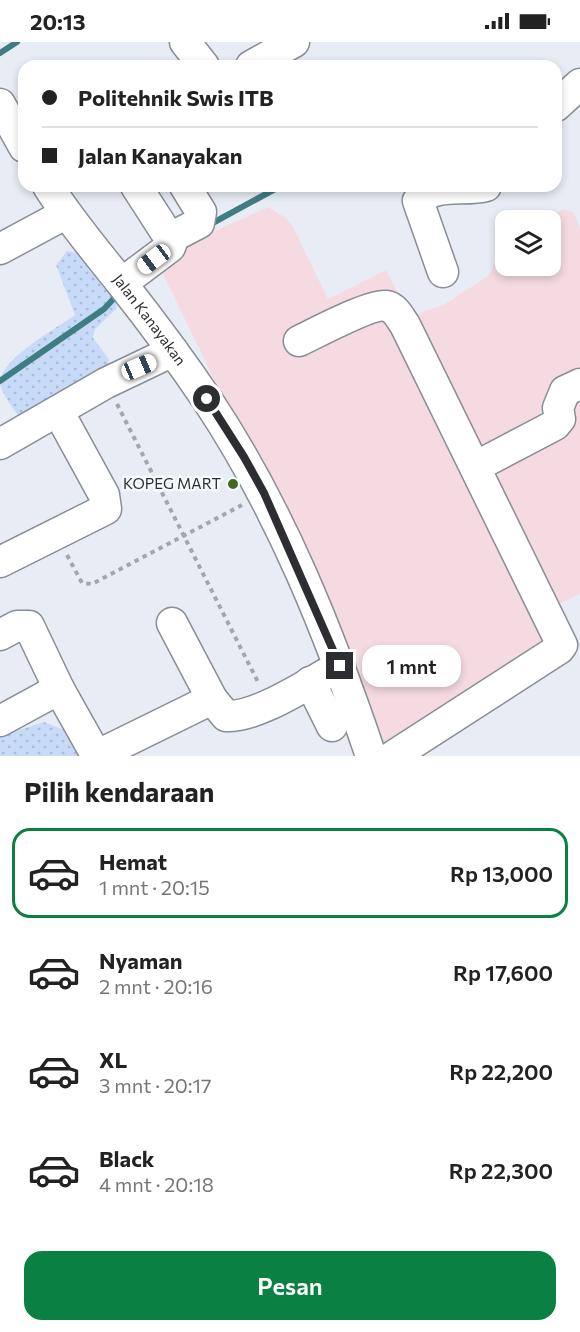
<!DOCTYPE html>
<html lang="id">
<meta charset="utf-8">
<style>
body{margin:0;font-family:Commissioner,sans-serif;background:#f2f2f2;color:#222;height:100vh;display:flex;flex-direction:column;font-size:22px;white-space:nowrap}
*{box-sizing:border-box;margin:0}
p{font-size:20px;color:#767676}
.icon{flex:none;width:33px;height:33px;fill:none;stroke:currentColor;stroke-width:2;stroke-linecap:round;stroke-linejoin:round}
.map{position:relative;height:714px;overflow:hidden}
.panel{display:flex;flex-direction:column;background:#fff;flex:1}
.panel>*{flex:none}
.top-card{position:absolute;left:18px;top:18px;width:544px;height:132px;border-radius:18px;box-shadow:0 3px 9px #0003;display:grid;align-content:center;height:132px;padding:0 24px;background:#fff}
.buttons{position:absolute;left:495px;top:168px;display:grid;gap:12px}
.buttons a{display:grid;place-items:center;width:66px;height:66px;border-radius:12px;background:#fff;box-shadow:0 3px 9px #0003;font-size:30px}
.end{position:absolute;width:27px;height:27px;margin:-14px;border:8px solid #2c2e31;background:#fff;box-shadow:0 0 0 3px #fff}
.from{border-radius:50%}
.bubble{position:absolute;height:42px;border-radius:18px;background:#fff;box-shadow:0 3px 9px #0003;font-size:20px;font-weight:600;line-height:42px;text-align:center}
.car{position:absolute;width:18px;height:36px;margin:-18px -9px;border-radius:8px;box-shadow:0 0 4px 2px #0007;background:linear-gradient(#fff 24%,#345 0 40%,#fff 0 76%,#345 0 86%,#fff 0)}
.top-card b{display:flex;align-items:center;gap:21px;height:57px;font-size:22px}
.top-card b+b{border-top:2px solid #e0e0e0}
.top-card i{width:15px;height:15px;background:#222}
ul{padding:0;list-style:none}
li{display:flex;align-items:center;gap:18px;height:90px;margin:0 12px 9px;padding:0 12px;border:3px solid transparent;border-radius:18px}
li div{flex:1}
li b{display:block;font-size:22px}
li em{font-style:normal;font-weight:600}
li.selected{border-color:#0b8043}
li>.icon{width:54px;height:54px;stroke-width:1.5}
h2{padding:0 24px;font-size:27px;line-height:72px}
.cta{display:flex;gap:12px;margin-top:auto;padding:12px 24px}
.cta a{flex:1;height:69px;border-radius:18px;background:#0b8043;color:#fff;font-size:24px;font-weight:600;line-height:69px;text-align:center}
.status{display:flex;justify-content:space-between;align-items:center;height:42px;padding:0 30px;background:#fff;direction:ltr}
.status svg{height:16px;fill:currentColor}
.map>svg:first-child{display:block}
.education{fill:#f5dbe1}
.park{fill:url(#park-dots)}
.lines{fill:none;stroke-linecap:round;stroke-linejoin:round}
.stream{stroke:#3e7e83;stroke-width:6}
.minor-casing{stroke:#898e95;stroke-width:33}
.path{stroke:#a3a7ad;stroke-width:4;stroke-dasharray:4.5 4.5;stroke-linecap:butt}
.minor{stroke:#fff;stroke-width:30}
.route{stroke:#2c2e31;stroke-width:8}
.poi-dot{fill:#436821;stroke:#f7faff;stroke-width:2}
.labels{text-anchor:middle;stroke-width:5;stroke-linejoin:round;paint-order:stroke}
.street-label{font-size:15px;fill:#2c2e31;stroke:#f7faff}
.poi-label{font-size:15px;fill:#2c2e31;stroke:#f7faff;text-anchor:end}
</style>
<div class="status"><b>20:13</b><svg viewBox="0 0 49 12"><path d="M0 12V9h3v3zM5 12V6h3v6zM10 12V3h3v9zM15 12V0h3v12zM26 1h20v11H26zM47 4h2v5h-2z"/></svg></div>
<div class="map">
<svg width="580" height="714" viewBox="0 0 580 714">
<defs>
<pattern id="park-dots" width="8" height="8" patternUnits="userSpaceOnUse" patternTransform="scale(1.5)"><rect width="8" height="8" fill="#c7daf8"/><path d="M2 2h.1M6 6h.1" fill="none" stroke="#abbbd5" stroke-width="1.8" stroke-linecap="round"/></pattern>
</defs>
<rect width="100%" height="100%" fill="#e8edf5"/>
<path class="education" d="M268,165L286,176L293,185L328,257L386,228L410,275L445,262L488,234L505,202L506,224H550V178H542L564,167L574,171L580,187V552L553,565L566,591L382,706L309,533L162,230L166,218L213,190Z"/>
<g class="park">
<path d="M67,209L82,212L115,256L117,266L95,287L93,296L108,316L111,329L24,382C17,371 2,354 0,341C0,317 57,286 75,273L56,223Z"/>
<path d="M44,680L66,689L86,714H0V694Z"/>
</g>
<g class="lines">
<g class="stream">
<path d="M0,11L17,0"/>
<path d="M209,183L277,146"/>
<path d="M0,339L104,267L120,250"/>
</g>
<g class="minor-casing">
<g id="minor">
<path d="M185,0L204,24"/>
<path d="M251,24L294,0"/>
<path d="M0,62L24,105"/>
<path d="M556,64L580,42"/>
<path id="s1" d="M48,144C70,179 96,209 122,242C152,280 181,319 208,359C281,469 329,590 371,714"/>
<path d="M136,144L165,189L174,194L199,181L201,170L185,144"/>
<path d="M0,207L65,172"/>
<path d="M443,230L418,159C437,140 464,150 486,144"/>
<path d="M122,241L170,205L174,194"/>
<path d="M299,299C314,292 372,261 386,264C395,265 400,276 405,283L562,603L559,607L393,714"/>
<path d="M0,402L106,341L173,309"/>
<path d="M475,425L555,383L560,377L558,366L565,349L580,342"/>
<path d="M0,520L106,467L104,453L58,369"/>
<path d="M172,581L212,657"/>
<path d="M0,593L17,584H29L59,647"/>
<path d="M310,640L332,684"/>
<path d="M0,679L59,647L95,711L100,712L212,657L226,674C258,676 311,639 340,624"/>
</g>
</g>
<g class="path">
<path d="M117,362L259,642"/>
<path d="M67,513L82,541L92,542L242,463"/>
</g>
<use href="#minor" class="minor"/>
</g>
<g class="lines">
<path class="route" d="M207,357L244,415L264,451L340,624"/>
</g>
<circle class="poi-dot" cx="233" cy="442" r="6"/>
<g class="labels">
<g class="street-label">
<text dy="5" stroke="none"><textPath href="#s1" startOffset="168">Jalan Kanayakan</textPath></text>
</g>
<g class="poi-label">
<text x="221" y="447">KOPEG MART</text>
</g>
</g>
</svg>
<div class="buttons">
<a><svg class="icon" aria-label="layers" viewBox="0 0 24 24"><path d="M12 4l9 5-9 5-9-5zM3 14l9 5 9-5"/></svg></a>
</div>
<i class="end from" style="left:207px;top:357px"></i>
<i class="end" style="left:340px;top:624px"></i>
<div class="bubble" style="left:362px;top:603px;width:99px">1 mnt</div>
<i class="car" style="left:154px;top:217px;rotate:233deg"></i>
<i class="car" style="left:139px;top:325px;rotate:67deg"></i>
<div class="top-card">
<b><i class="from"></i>Politehnik Swis ITB</b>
<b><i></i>Jalan Kanayakan</b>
</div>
</div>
<section class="panel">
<h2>Pilih kendaraan</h2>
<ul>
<li class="selected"><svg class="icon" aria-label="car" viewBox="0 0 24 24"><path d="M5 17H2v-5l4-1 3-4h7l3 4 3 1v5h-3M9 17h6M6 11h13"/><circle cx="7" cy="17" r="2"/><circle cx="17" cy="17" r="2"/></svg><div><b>Hemat</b><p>1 mnt · 20:15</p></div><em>Rp 13,000</em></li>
<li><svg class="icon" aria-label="car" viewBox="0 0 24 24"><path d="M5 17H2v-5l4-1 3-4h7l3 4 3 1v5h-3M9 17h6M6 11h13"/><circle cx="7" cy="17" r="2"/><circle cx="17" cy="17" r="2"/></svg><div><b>Nyaman</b><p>2 mnt · 20:16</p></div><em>Rp 17,600</em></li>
<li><svg class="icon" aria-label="car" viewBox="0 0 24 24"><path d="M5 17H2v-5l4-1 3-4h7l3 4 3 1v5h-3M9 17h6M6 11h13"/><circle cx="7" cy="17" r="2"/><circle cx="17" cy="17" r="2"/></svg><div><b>XL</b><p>3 mnt · 20:17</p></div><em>Rp 22,200</em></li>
<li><svg class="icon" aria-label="car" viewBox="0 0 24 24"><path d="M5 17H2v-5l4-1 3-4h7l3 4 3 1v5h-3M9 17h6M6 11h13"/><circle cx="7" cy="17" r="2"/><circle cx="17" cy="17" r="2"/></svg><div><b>Black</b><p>4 mnt · 20:18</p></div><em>Rp 22,300</em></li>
</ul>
<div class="cta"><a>Pesan</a></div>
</section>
